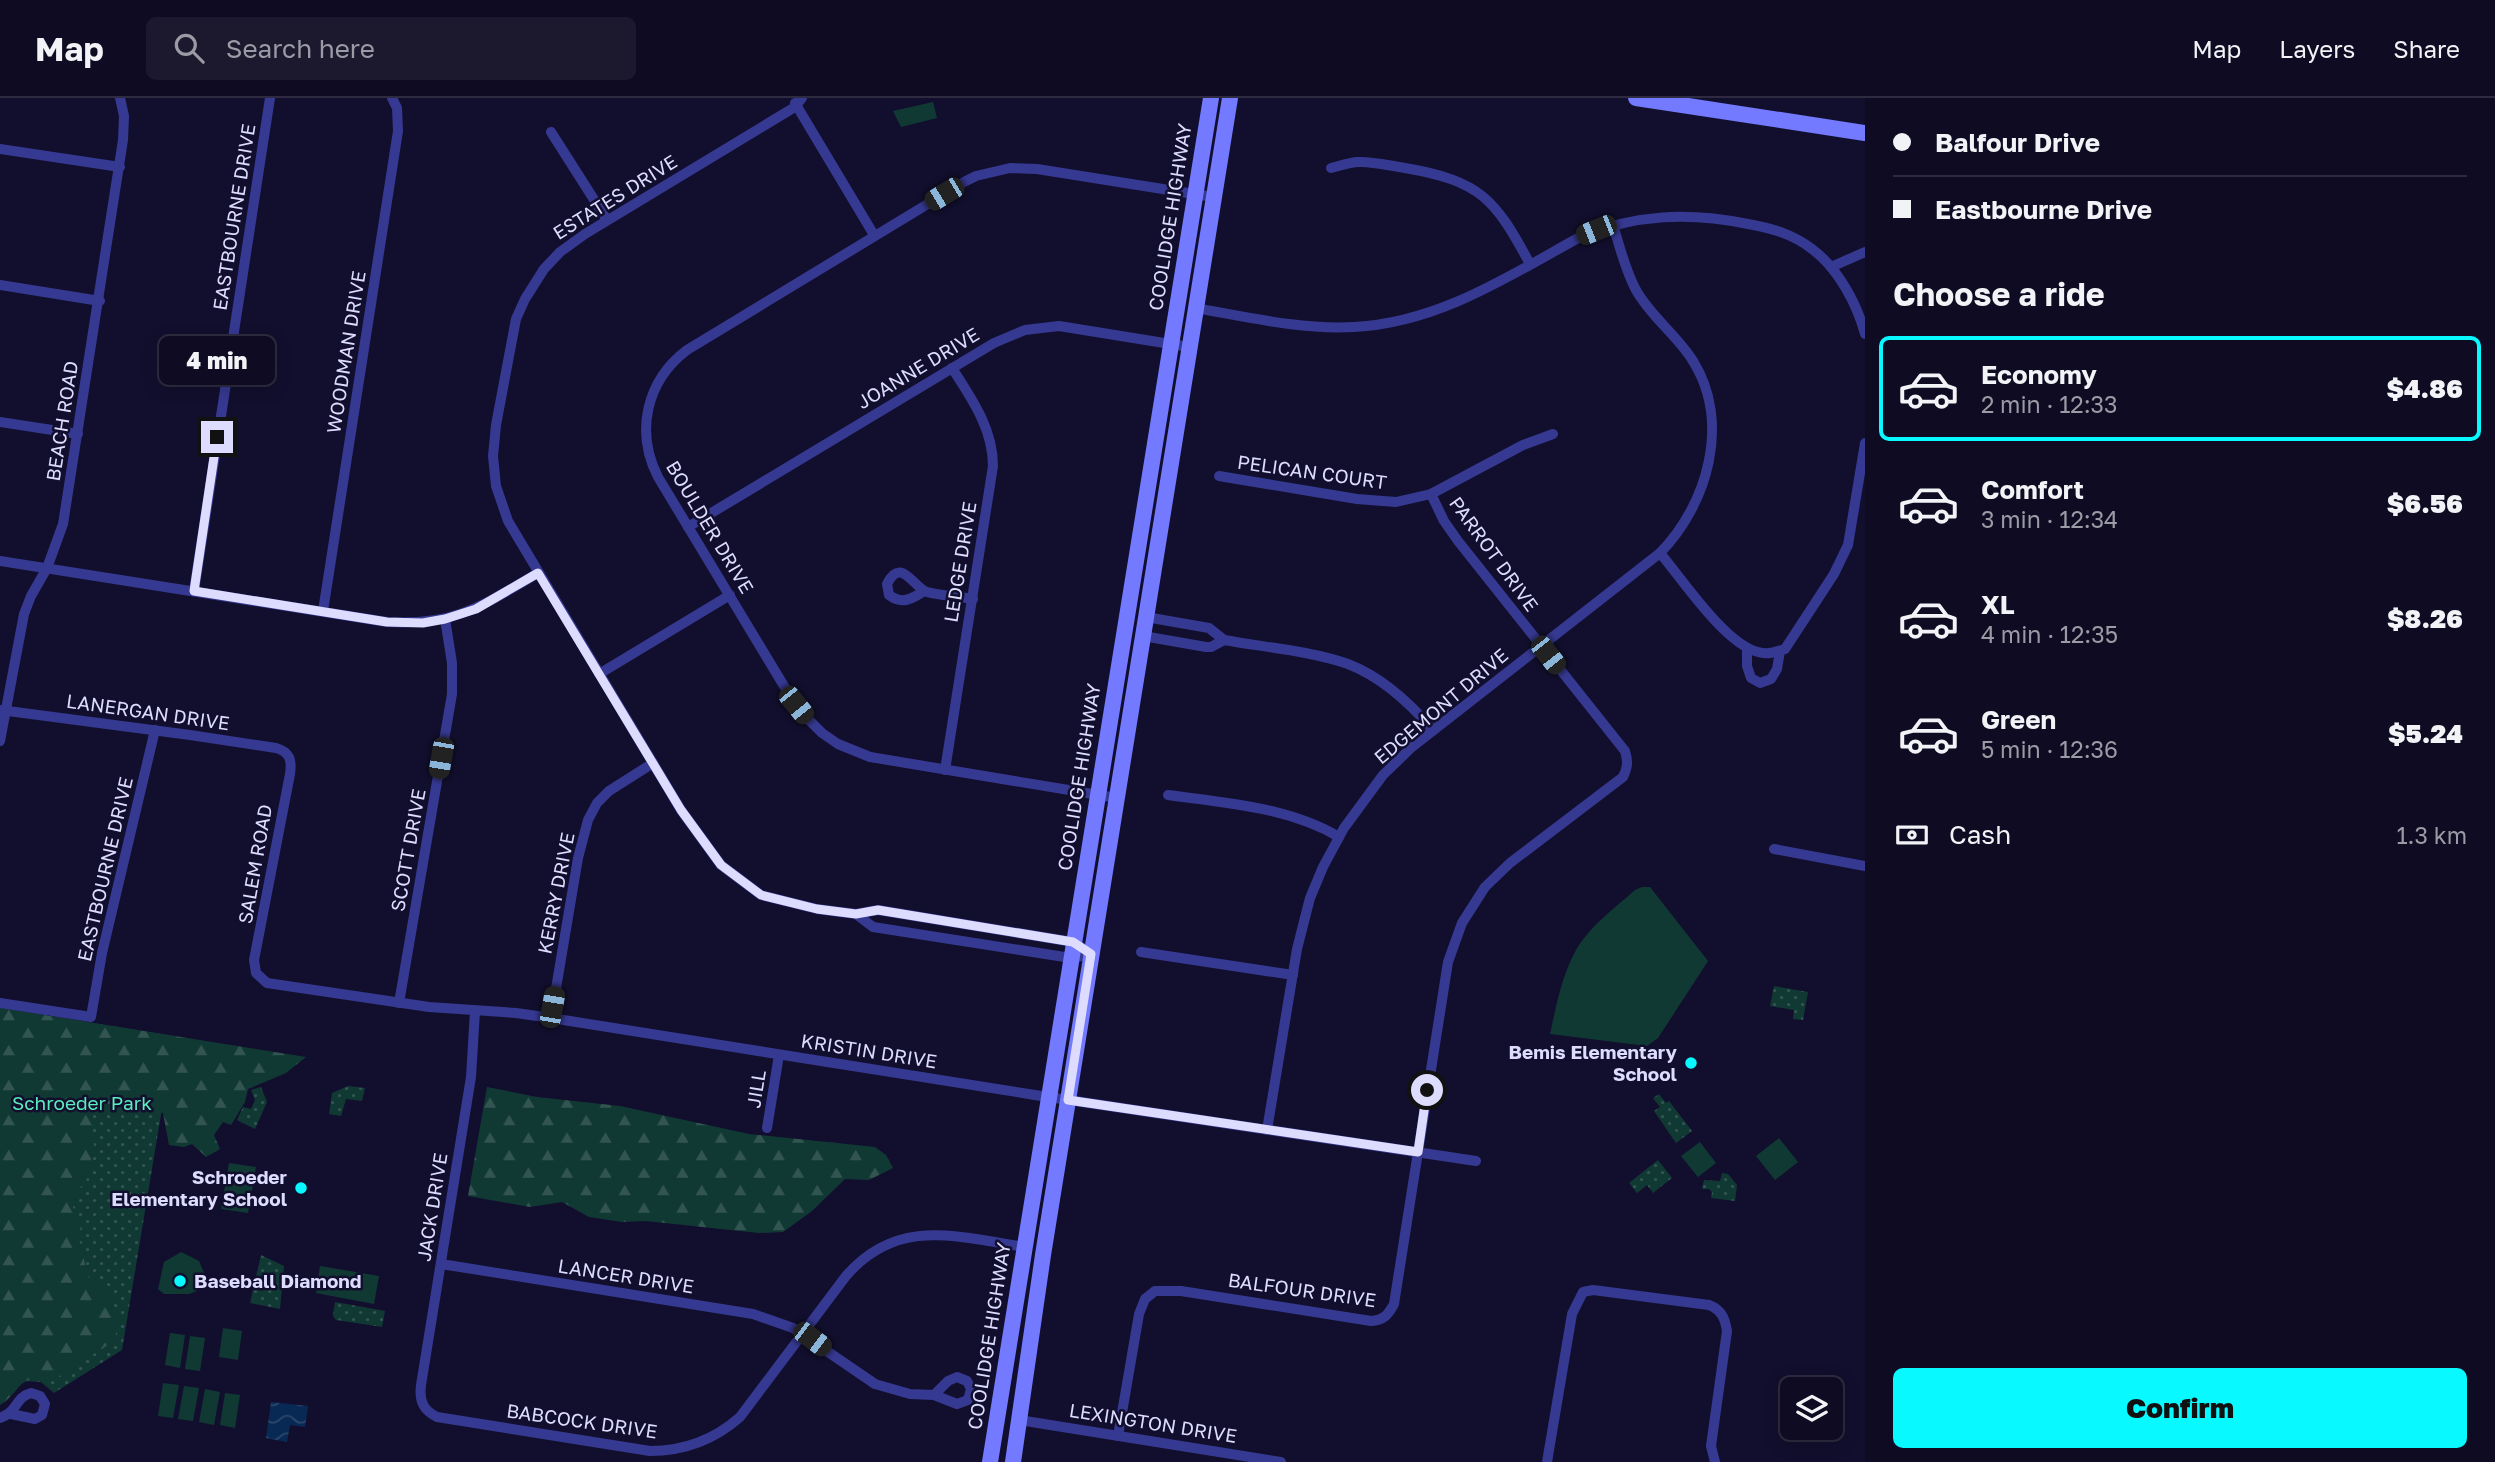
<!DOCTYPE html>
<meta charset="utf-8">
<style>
body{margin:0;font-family:"Golos Text",sans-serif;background:#1c192f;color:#f1f3f6;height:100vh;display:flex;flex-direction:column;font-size:26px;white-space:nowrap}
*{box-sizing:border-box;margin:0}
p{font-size:23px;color:#9b9ba5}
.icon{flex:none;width:38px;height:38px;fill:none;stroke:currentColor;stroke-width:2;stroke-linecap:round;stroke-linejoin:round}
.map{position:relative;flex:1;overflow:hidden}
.details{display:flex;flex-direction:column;background:#0e0b22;width:630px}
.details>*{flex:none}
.banner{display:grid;align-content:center;height:154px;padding:0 28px;background:#0e0b22}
.tools{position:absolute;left:1780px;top:1279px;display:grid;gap:14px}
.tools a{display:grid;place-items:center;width:63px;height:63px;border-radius:10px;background:#0e0b22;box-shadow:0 4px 18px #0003,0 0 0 2px #2e2b40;font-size:35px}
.end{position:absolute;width:32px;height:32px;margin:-16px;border:9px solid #dddcff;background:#111;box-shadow:0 0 0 4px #111}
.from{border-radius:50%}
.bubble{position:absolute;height:49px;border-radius:10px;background:#0e0b22;box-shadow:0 4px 18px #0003,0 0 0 2px #2e2b40;font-size:23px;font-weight:800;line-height:49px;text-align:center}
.car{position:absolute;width:21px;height:42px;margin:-21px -10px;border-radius:9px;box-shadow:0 0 5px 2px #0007;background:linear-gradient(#222 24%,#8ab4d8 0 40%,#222 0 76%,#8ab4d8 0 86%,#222 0)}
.banner b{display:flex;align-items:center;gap:24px;height:66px;font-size:26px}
.banner b+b{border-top:2px solid #2e2b40}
.banner i{width:18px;height:18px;background:#f1f3f6}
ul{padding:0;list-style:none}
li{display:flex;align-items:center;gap:21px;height:105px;margin:0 14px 10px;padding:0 14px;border:4px solid transparent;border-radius:10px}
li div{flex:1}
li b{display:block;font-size:26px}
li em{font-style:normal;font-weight:800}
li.on{border-color:#08f9ff}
li>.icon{width:63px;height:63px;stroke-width:1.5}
h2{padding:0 28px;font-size:32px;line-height:84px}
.pay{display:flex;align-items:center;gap:18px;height:77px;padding:0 28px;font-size:26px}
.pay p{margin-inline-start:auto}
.button{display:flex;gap:14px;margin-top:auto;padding:14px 28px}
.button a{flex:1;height:80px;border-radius:10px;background:#08f9ff;color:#111;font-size:28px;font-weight:800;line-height:80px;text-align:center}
header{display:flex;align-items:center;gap:42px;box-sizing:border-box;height:98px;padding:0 35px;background:#0e0b22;border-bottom:2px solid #2e2b40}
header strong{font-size:33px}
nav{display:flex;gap:38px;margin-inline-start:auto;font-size:24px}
.search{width:490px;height:63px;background:#1c192f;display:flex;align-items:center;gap:18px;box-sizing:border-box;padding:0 24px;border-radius:10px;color:#9b9ba5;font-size:26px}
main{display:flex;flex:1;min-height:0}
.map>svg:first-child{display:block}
.grass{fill:url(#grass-dots)}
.forest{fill:url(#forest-firs)}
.pitch{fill:#113934}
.water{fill:url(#water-waves)}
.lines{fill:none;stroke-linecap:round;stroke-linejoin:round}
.street{stroke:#363991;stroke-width:10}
.secondary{stroke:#737aff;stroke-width:16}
.route{stroke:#dddcff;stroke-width:9}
.poi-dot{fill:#08f9ff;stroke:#120f2e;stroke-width:2.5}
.labels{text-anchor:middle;stroke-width:5;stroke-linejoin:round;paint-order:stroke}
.street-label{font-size:19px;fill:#dddcff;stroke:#120f2e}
.poi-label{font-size:19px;font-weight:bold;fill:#dddcff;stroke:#120f2e;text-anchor:end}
.park-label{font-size:19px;fill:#5becbd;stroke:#120f2e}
</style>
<header>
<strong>Map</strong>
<div class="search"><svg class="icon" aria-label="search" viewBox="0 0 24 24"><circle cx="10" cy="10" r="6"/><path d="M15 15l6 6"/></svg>Search here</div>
<nav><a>Map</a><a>Layers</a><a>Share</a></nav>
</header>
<main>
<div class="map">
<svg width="1865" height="1364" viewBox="0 0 1865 1364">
<defs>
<pattern id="grass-dots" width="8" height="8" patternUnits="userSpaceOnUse" patternTransform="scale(1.75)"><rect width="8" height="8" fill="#113934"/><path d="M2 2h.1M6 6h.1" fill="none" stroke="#335552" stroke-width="1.8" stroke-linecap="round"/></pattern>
<pattern id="forest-firs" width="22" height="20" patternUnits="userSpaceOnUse" patternTransform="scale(1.75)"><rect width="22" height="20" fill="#113934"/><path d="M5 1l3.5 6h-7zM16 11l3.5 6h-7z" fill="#335552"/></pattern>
<pattern id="water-waves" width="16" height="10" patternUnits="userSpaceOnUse" patternTransform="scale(1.75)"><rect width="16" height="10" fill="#082954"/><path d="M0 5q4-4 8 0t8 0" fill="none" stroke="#2c476e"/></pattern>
</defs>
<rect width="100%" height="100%" fill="#120f2e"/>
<g class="grass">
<path d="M1774,888L1808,894L1803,922L1793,921L1794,912L1770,908Z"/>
<path d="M0,910L174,938L122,1252L54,1295L41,1284L25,1283Z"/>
<path d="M348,988L365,990L362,1003L346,1001L341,1018L329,1016L332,995Z"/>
<path d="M261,989L267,1004L255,1031L237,1022L243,1009L251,1011L255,1002L251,992Z"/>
<path d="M1659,996L1666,1005L1669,1003L1692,1033L1676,1045L1654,1013L1660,1009L1653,1000Z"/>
<path d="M1658,1062L1672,1080L1653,1095L1647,1087L1637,1095L1629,1085Z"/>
<path d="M1722,1075L1728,1076L1737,1087L1735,1103L1711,1100L1712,1094L1709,1091H1702L1704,1082L1720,1083Z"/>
<path d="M261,1157L284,1168L280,1211L250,1205Z"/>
<path d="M335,1204L385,1213L382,1229L336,1222L333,1218Z"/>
</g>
<g class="forest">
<path d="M0,910L306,959L286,975L248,991L245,1004L231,1027L223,1024L214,1037L220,1051L206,1059L192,1046L184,1049L169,1047L163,1015L127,1003L91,999L94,1049L87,1081L74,1098L73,1109L81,1124L80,1144L88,1179L110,1197L118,1218L116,1236L111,1245L49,1285C18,1273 21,1295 0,1307Z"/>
<path d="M487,989L537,999L620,1008L749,1036L875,1049L886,1057L893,1070L869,1082L845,1081L812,1113L783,1134L759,1135L646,1123L622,1124L589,1119L562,1104L530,1109L468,1098Z"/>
</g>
<g class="pitch">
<path d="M933,4L937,20L901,29L893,13Z"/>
<path d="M1642,789H1650L1708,863L1658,940L1647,948L1550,936C1556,909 1561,881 1574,856C1587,830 1614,811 1635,792Z"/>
<path d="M1779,1040L1798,1064L1775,1082L1756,1058Z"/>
<path d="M1700,1044L1716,1065L1698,1079L1681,1058Z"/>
<path d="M229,1065L256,1069L248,1115L221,1111Z"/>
<path d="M181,1154L199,1163L204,1175L197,1193L189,1196H164L158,1191L164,1164Z"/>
<path d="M320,1168L379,1178L374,1206L316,1195Z"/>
<path d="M223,1230L242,1233L238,1262L219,1259Z"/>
<path d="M170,1235L185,1237L180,1270L165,1267Z"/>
<path d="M190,1238L205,1240L200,1273L185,1271Z"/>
<path d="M163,1285L179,1287L173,1320L158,1318Z"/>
<path d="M184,1288L199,1290L193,1323L178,1321Z"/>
<path d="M205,1291L220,1294L214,1327L199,1324Z"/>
<path d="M225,1295L240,1297L235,1330L220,1327Z"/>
</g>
<path class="water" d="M271,1304L308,1308L305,1329L290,1327L287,1344L266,1340Z"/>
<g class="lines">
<g class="street">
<path d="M802,0L795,9L585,136L560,154L544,171L525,201L516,221L496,327L493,358L496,388L508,423L681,712L721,767L761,797L817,811L856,816L878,812L1073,844L1092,856"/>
<path d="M795,5L874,137"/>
<path d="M551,34L607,122"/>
<path d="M0,51L120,69"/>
<path d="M1331,70C1339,68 1348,65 1357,64C1373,63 1390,68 1405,70C1481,83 1495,101 1530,166"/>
<path d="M1831,169L1865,154"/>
<path d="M0,187L100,203"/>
<path d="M1195,210C1247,219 1302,232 1354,229C1438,225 1509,178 1580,139C1636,116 1689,114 1748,126C1771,130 1793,136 1812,151C1838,170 1857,206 1865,236"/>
<path d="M0,324L78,336"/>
<path d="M1219,378L1357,401L1396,404L1431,396L1523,347L1553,336"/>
<path d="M688,429L994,245L1025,232L1059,228L1189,249"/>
<path d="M1660,455C1682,481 1725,546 1758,554C1767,557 1776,554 1785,551L1834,476L1848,447L1865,345"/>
<path d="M0,463L387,524C455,528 482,508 538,475"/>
<path d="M194,493L270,0"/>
<path d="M924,493C912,501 902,507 889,497L887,486C901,458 913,489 927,494C941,498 958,498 973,501"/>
<path d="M323,513L398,33L397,10L392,0"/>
<path d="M1146,519L1209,530L1224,542C1263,549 1311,553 1348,566C1382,579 1409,604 1433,632"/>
<path d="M1143,538L1206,549H1211L1224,542"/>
<path d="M1747,550V568L1751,580L1760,585L1771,581L1777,571L1780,553"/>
<path d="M599,576L730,497"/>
<path d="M0,612L190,637L276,650C290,654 292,662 290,676L254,862L256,875L267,885L429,909L516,915L551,920L1035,997L1476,1063"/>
<path d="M0,643L24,516L31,498L47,470L63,426L123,42L124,18L120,0"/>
<path d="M945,672L993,368C993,331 972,301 952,270"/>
<path d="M1168,697C1226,705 1288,709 1339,739"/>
<path d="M1117,700L870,659L838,646L822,635L807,620L790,598L658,379C635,334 646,283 687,252L964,84L976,78L1010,70L1037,71L1213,99"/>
<path d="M1774,751L1865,768"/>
<path d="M856,816L873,829L1071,860L1092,856"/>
<path d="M1141,854L1293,877"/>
<path d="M0,905L91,919L102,855L155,632"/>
<path d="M399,905L452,596V565L445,521"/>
<path d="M475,913L471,979L421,1287C419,1303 423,1312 437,1319L650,1353C685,1353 714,1342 740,1319L846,1178C898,1118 958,1139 1025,1149"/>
<path d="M551,920L578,760L588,722L597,705L609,693L653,665"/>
<path d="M767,1030L779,957"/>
<path d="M1267,1032L1297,851L1310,800L1323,769L1344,730L1383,677L1412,649L1660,455C1708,406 1731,324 1693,263C1677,237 1651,219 1636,192C1625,172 1620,149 1613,127"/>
<path d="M441,1166L753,1216L793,1230L875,1286L910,1296L934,1297L957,1306L968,1302L971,1291L967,1283L957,1279L948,1283L934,1297"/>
<path d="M0,1320C19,1313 14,1300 31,1295L40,1298L45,1306L42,1317L35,1321L11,1316"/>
<path d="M1019,1322L1281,1364"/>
<path d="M1118,1338L1139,1216L1145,1201L1155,1193H1181L1371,1223C1384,1222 1388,1217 1394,1206L1448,864L1462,825L1485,789L1510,765L1623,679C1628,669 1628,663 1625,653L1458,443L1444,423L1431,396"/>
<path d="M1547,1364L1572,1216L1583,1194L1593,1192L1709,1207C1722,1212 1725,1221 1727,1233L1711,1348L1715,1364"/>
</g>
<g class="secondary">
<path d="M1636,0L1865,35"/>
<path d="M990,1364L1211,0"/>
<path d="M1013,1364L1043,1157L1230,0"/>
</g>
</g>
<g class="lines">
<path class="route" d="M217,339L194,493L387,524L423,525L445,521L476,511L538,475L681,712L721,767L761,797L817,811L856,816L878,812L1073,844L1091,856L1068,1002L1418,1054L1427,992"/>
</g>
<g class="poi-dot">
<circle cx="1691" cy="965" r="7"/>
<circle cx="301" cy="1090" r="7"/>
<circle cx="180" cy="1183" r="7"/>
</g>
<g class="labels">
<g class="street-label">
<text transform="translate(615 99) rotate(-32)" y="7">ESTATES DRIVE</text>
<text transform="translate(234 119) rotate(-81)" y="7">EASTBOURNE DRIVE</text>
<text transform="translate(1170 119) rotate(-81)" y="7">COOLIDGE HIGHWAY</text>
<text transform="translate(346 254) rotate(-81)" y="7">WOODMAN DRIVE</text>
<text transform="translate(918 270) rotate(-31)" y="7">JOANNE DRIVE</text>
<text transform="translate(62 323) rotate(-81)" y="7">BEACH ROAD</text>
<text transform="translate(1312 374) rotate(8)" y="7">PELICAN COURT</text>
<text transform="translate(710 429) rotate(59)" y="7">BOULDER DRIVE</text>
<text transform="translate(1494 456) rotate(54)" y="7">PARROT DRIVE</text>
<text transform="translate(960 464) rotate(-81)" y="7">LEDGE DRIVE</text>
<text transform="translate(1441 608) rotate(-40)" y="7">EDGEMONT DRIVE</text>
<text transform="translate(148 614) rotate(8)" y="7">LANERGAN DRIVE</text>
<text transform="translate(1079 679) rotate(-81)" y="7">COOLIDGE HIGHWAY</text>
<text transform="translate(408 752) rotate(-80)" y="7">SCOTT DRIVE</text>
<text transform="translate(255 766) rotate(-80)" y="7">SALEM ROAD</text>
<text transform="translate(105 771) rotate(-77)" y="7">EASTBOURNE DRIVE</text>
<text transform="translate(556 795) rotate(-79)" y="7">KERRY DRIVE</text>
<text transform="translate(869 953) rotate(9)" y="7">KRISTIN DRIVE</text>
<text transform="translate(756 991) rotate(-81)" y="7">JILL</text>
<text transform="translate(432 1109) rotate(-81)" y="7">JACK DRIVE</text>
<text transform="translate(626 1178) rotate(9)" y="7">LANCER DRIVE</text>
<text transform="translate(1302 1192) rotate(8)" y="7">BALFOUR DRIVE</text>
<text transform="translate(989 1238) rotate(-81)" y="7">COOLIDGE HIGHWAY</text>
<text transform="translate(582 1323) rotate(8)" y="7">BABCOCK DRIVE</text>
<text transform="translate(1153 1325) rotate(9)" y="7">LEXINGTON DRIVE</text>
</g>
<g class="poi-label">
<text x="1677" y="961">Bemis Elementary<tspan x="1677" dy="22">School</tspan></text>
<text x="287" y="1086">Schroeder<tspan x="287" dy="22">Elementary School</tspan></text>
<text x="194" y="1190" text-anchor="start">Baseball Diamond</text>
</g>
<g class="park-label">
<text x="82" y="1012">Schroeder Park</text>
</g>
</g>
</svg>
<div class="tools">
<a><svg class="icon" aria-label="layers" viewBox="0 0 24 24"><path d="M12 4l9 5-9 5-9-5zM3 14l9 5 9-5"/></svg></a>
</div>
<i class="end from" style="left:1427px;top:992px"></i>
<i class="end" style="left:217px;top:339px"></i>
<div class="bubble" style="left:159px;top:238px;width:116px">4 min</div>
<i class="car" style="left:944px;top:96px;rotate:239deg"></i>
<i class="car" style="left:1596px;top:132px;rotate:248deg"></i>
<i class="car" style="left:1548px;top:557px;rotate:142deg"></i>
<i class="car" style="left:796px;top:607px;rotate:141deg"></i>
<i class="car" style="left:441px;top:660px;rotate:190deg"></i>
<i class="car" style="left:552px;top:909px;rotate:10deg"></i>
<i class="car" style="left:812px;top:1241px;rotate:127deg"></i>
</div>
<section class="details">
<div class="banner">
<b><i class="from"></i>Balfour Drive</b>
<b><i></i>Eastbourne Drive</b>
</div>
<h2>Choose a ride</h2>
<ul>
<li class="on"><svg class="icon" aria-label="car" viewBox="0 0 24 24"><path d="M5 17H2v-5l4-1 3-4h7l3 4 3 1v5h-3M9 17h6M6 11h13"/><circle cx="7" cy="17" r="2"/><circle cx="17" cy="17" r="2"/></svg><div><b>Economy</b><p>2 min · 12:33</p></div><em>$4.86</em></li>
<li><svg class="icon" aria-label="car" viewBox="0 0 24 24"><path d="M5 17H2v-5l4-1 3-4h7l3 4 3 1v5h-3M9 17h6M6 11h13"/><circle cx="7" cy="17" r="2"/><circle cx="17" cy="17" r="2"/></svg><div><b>Comfort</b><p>3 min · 12:34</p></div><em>$6.56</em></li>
<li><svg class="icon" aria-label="car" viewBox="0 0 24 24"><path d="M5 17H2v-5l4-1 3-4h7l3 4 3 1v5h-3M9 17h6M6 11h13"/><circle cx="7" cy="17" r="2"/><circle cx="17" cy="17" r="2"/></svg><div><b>XL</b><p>4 min · 12:35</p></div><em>$8.26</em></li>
<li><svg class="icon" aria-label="car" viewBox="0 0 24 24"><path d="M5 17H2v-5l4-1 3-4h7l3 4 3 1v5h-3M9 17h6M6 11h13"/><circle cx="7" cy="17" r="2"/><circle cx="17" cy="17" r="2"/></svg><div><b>Green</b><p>5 min · 12:36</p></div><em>$5.24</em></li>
</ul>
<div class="pay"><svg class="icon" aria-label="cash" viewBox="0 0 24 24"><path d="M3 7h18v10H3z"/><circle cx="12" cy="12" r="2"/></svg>Cash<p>1.3 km</p></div>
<div class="button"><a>Confirm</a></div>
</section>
</main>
